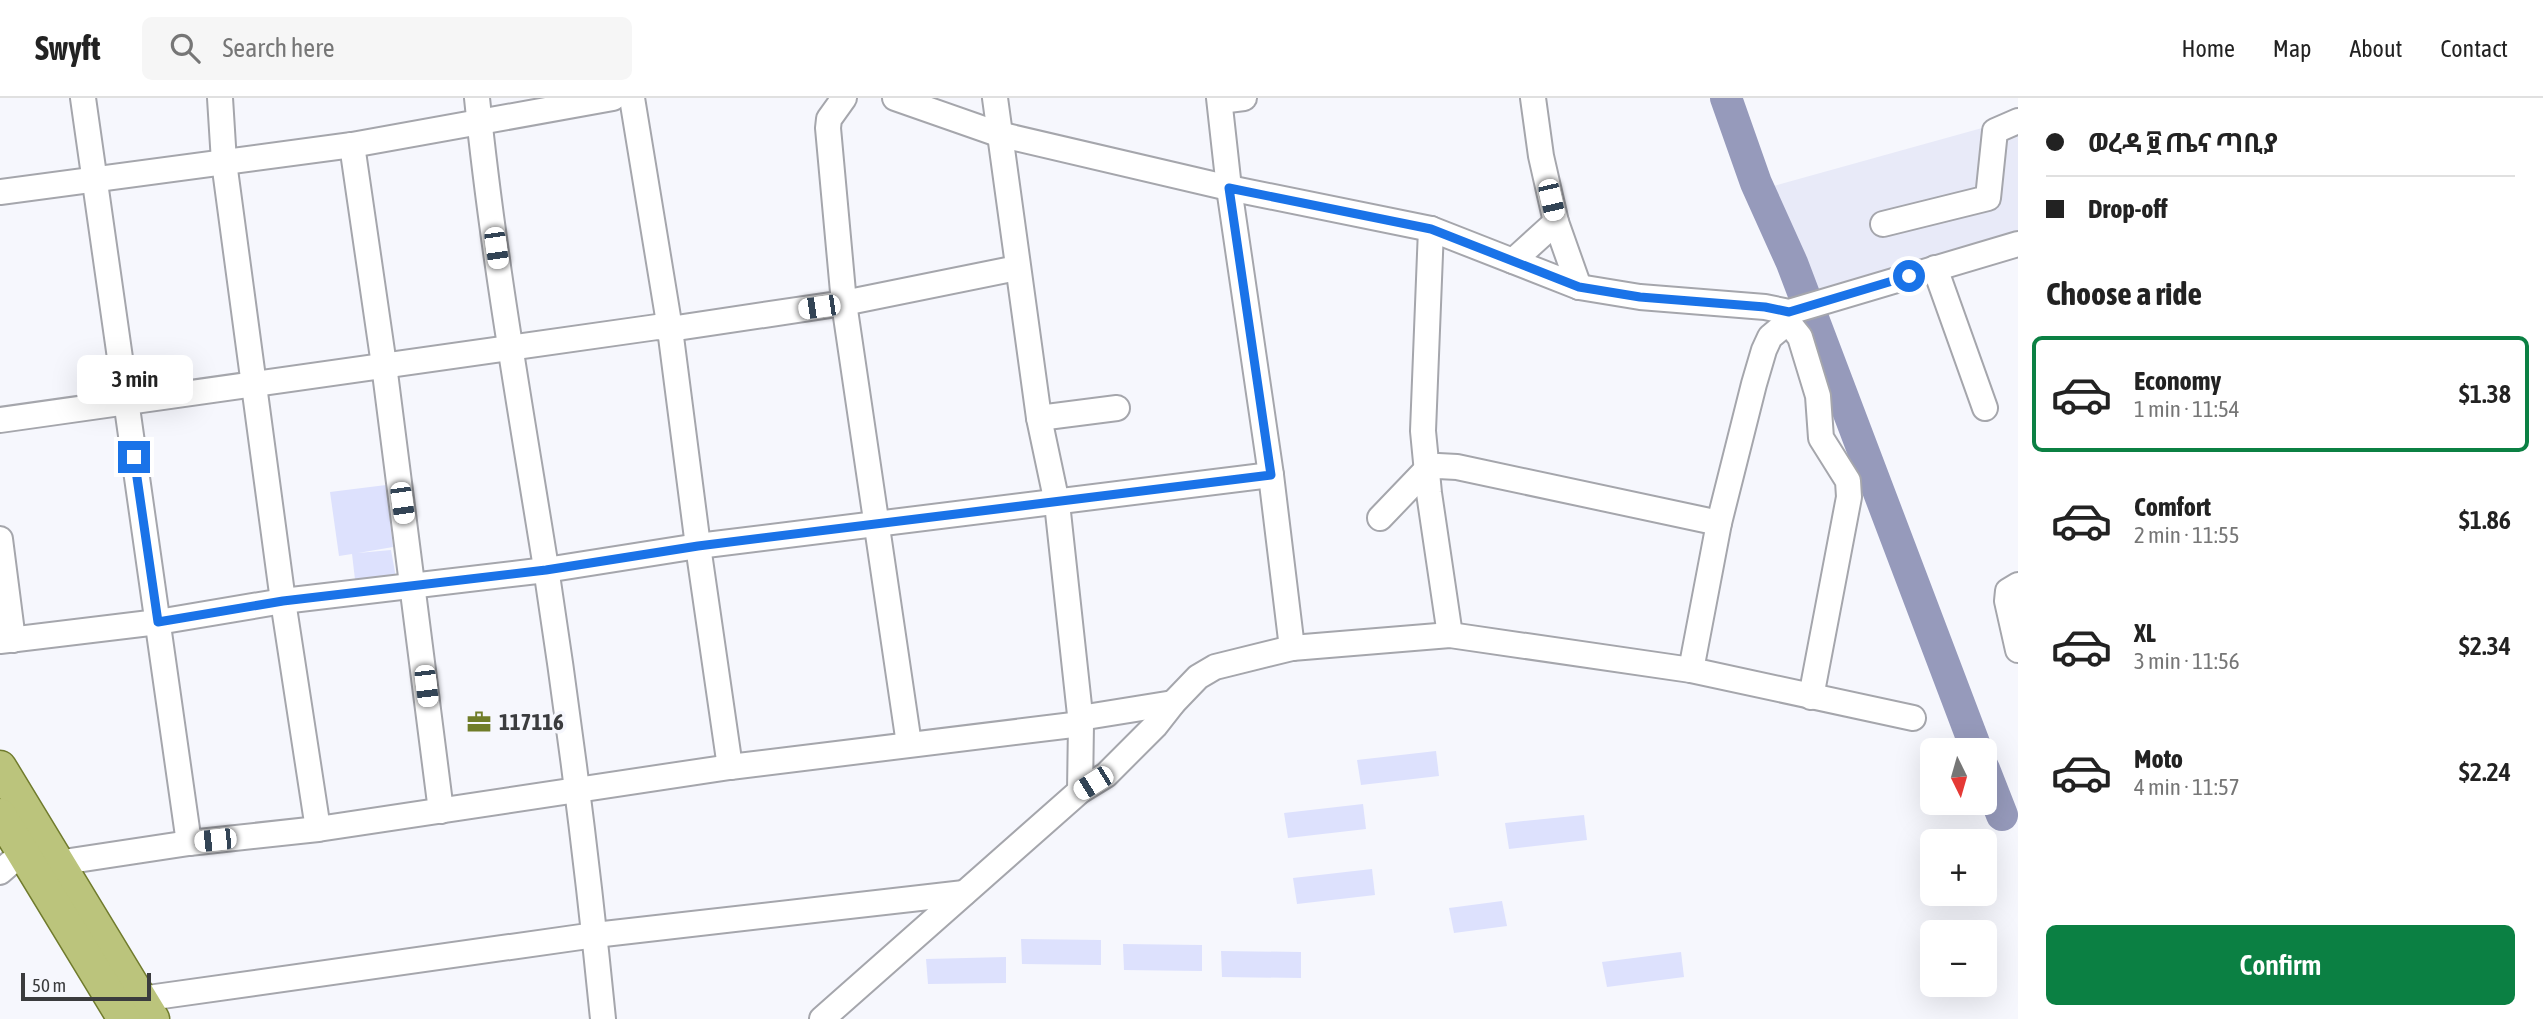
<!DOCTYPE html>
<meta charset="utf-8">
<style>
body{margin:0;font-family:"Asap Condensed","Noto Sans Ethiopic",sans-serif;background:#f6f6f6;color:#222;height:100vh;display:flex;flex-direction:column;font-size:26px;white-space:nowrap}
*{box-sizing:border-box;margin:0}
p{font-size:23px;color:#767676}
.icon{flex:none;width:38px;height:38px;fill:none;stroke:currentColor;stroke-width:2;stroke-linecap:round;stroke-linejoin:round}
.map{position:relative;flex:1;overflow:hidden}
.sheet{display:flex;flex-direction:column;background:#fff;width:525px}
.sheet>*{flex:none}
.guide{display:grid;align-content:center;height:154px;padding:0 28px;background:#fff}
.needle{width:46px;rotate:175deg}
.buttons{position:absolute;left:1920px;top:640px;display:grid;gap:14px}
.buttons a{display:grid;place-items:center;width:77px;height:77px;border-radius:10px;background:#fff;box-shadow:0 7px 28px #0002;font-size:35px}
.scale{position:absolute;left:21px;bottom:18px;width:130px;box-sizing:border-box;padding-left:7px;border:4px solid #3b3c3e;border-top:0;font-size:19px;line-height:24px;white-space:nowrap;color:#3b3c3e;-webkit-text-stroke:5px #f6f7fd;paint-order:stroke}
.end{position:absolute;width:32px;height:32px;margin:-16px;border:9px solid #1a73e8;background:#fff;box-shadow:0 0 0 4px #fff}
.from{border-radius:50%}
.bubble{position:absolute;height:49px;border-radius:10px;background:#fff;box-shadow:0 7px 28px #0002;font-size:23px;font-weight:600;line-height:49px;text-align:center}
.car{position:absolute;width:21px;height:42px;margin:-21px -10px;border-radius:9px;box-shadow:0 0 5px 2px #0007;background:linear-gradient(#fff 24%,#345 0 40%,#fff 0 76%,#345 0 86%,#fff 0)}
.guide b{display:flex;align-items:center;gap:24px;height:66px;font-size:26px}
.guide b+b{border-top:2px solid #e0e0e0}
.guide i{width:18px;height:18px;background:#222}
ul{padding:0;list-style:none}
li{display:flex;align-items:center;gap:21px;height:116px;margin:0 14px 10px;padding:0 14px;border:4px solid transparent;border-radius:10px}
li div{flex:1}
li b{display:block;font-size:26px}
li em{font-style:normal;font-weight:600}
li.on{border-color:#0b8043}
li>.icon{width:63px;height:63px;stroke-width:1.5}
h2{padding:0 28px;font-size:32px;line-height:84px}
.button{display:flex;gap:14px;margin-top:auto;padding:14px 28px}
.button a{flex:1;height:80px;border-radius:10px;background:#0b8043;color:#fff;font-size:28px;font-weight:600;line-height:80px;text-align:center}
header{display:flex;align-items:center;gap:42px;box-sizing:border-box;height:98px;padding:0 35px;background:#fff;border-bottom:2px solid #e0e0e0}
header strong{font-size:33px}
nav{display:flex;gap:38px;margin-inline-start:auto;font-size:24px}
.search{width:490px;height:63px;background:#f6f6f6;display:flex;align-items:center;gap:18px;box-sizing:border-box;padding:0 24px;border-radius:10px;color:#767676;font-size:26px}
main{display:flex;flex:1;min-height:0}
.map>svg:first-child{display:block}
.built{fill:#e8eaf8}
.lines{fill:none;stroke-linecap:round;stroke-linejoin:round}
.river{stroke:#969abb;stroke-width:32}
.building{fill:#dde1fd}
.minor-casing{stroke:#a5a6ac;stroke-width:28}
.major-casing{stroke:#707b2d;stroke-width:35}
.minor{stroke:#fff;stroke-width:24}
.major{stroke:#bbc47c;stroke-width:32}
.route{stroke:#1a73e8;stroke-width:9}
.labels{text-anchor:middle;stroke-width:7;stroke-linejoin:round;paint-order:stroke}
.poi-label{font-size:23px;font-weight:bold;fill:#3b3c3e;stroke:#f6f7fd;text-anchor:start}
</style>
<header>
<strong>Swyft</strong>
<div class="search"><svg class="icon" aria-label="search" viewBox="0 0 24 24"><circle cx="10" cy="10" r="6"/><path d="M15 15l6 6"/></svg>Search here</div>
<nav><a>Home</a><a>Map</a><a>About</a><a>Contact</a></nav>
</header>
<main>
<div class="map">
<svg width="2018" height="921" viewBox="0 0 2018 921">
<rect width="100%" height="100%" fill="#f6f7fd"/>
<path class="built" d="M2018,20V146L1805,210L1759,92Z"/>
<g class="lines">
<g class="river">
<path d="M1726,0L1756,85L1792,165L1977,653"/>
<path d="M1984,671L2002,717"/>
</g>
</g>
<g class="building">
<path d="M386,387L393,449L358,455L391,452L397,485L356,490L352,456L339,458L330,394Z"/>
<path d="M1436,653L1439,678L1361,687L1357,662Z"/>
<path d="M1363,706L1366,731L1288,740L1284,715Z"/>
<path d="M1584,717L1587,742L1509,751L1505,725Z"/>
<path d="M1372,771L1375,797L1297,806L1293,780Z"/>
<path d="M1502,803L1507,828L1454,835L1449,810Z"/>
<path d="M1021,841L1101,842V867L1022,866Z"/>
<path d="M1123,846L1202,847V873L1124,872Z"/>
<path d="M1221,853L1301,854V880L1222,879Z"/>
<path d="M1681,854L1684,879L1607,889L1602,864Z"/>
<path d="M1006,859V885L928,886L926,861Z"/>
</g>
<g class="lines">
<g class="minor-casing">
<g id="minor">
<path d="M83,0L189,745"/>
<path d="M220,0L224,64L283,503L318,731"/>
<path d="M477,0C493,158 521,314 546,470C569,620 588,770 603,921"/>
<path d="M632,0L670,231L698,448L730,669"/>
<path d="M844,0L829,21L828,30L844,205L909,646"/>
<path d="M895,0L998,36L1229,90L1431,131L1579,189L1640,199L1765,209L1789,214L2018,146"/>
<path d="M995,0L1039,320L1057,405L1081,626L1080,693"/>
<path d="M1219,0L1229,90L1271,377L1292,550"/>
<path d="M1533,0L1541,58L1556,124L1579,189"/>
<path d="M1220,3L1244,0"/>
<path d="M352,47L384,267L441,713"/>
<path d="M0,94L352,47L613,0"/>
<path d="M1883,126L1988,100L1995,33L2018,23"/>
<path d="M1431,131L1423,333L1429,395L1450,537"/>
<path d="M1513,163L1556,124"/>
<path d="M1935,170L1985,310"/>
<path d="M1789,214L1788,224L1800,239L1818,298L1821,340L1848,383L1849,399L1811,599"/>
<path d="M1039,320L1117,310"/>
<path d="M0,322L657,229L670,231L844,205L1017,170"/>
<path d="M1380,420L1427,371L1438,368L1457,369L1719,425"/>
<path d="M0,441L13,542"/>
<path d="M2018,487L2008,493L2007,503L2018,552"/>
<path d="M0,543L158,524L283,503L546,472L698,448L1271,377"/>
<path d="M1691,572L1719,425L1754,286L1764,252L1770,239L1788,224"/>
<path d="M1080,620L1173,605"/>
<path d="M57,765L189,745L318,731L730,669L1081,626"/>
<path d="M0,774L22,755"/>
<path d="M141,901L595,837L964,795"/>
<path d="M822,921L1080,693L1106,677L1155,628L1173,605L1198,579L1215,569L1292,550L1450,537L1691,572L1913,620"/>
</g>
</g>
<g class="major-casing">
<g id="major">
<path d="M0,669L153,921"/>
<path d="M0,717L124,921"/>
</g>
</g>
<use href="#minor" class="minor"/>
<use href="#major" class="major"/>
</g>
<g class="lines">
<path class="route" d="M134,359L158,524L283,503L546,472L698,448L1271,377L1229,90L1431,131L1579,189L1640,199L1765,209L1789,214L1909,178"/>
</g>
<defs>
<g id="office-bare" transform="scale(1.89)"><path d="M-6-3h4V-5.5h4V-3h4V5H-6ZM-1-4.5V-3h2v-1.5ZM-6 0V1H6V0Z" fill="#707d29" stroke="#f6f7fd" stroke-width="2.5" paint-order="stroke"/></g>
</defs>
<g fill-rule="evenodd">
<use href="#office-bare" x="479" y="624"/>
</g>
<g class="labels">
<g class="poi-label">
<text x="499" y="632">117116</text>
</g>
</g>
</svg>
<div class="buttons">
<a><svg class="needle" viewBox="-14 -14 28 28"><path d="M0-13l5 13h-10z" fill="#e53935"/><path d="M0 13l5-13h-10z" fill="#767676"/></svg></a>
<a>+</a>
<a>−</a>
</div>
<div class="scale">50 m</div>
<i class="end from" style="left:1909px;top:178px"></i>
<i class="end" style="left:134px;top:359px"></i>
<div class="bubble" style="left:77px;top:257px;width:116px">3 min</div>
<i class="car" style="left:1551px;top:102px;rotate:167deg"></i>
<i class="car" style="left:496px;top:150px;rotate:172deg"></i>
<i class="car" style="left:819px;top:209px;rotate:262deg"></i>
<i class="car" style="left:402px;top:405px;rotate:172deg"></i>
<i class="car" style="left:426px;top:588px;rotate:173deg"></i>
<i class="car" style="left:1093px;top:685px;rotate:238deg"></i>
<i class="car" style="left:215px;top:742px;rotate:264deg"></i>
</div>
<section class="sheet">
<div class="guide">
<b><i class="from"></i>ወረዳ ፱ ጤና ጣቢያ</b>
<b><i></i>Drop-off</b>
</div>
<h2>Choose a ride</h2>
<ul>
<li class="on"><svg class="icon" aria-label="car" viewBox="0 0 24 24"><path d="M5 17H2v-5l4-1 3-4h7l3 4 3 1v5h-3M9 17h6M6 11h13"/><circle cx="7" cy="17" r="2"/><circle cx="17" cy="17" r="2"/></svg><div><b>Economy</b><p>1 min · 11:54</p></div><em>$1.38</em></li>
<li><svg class="icon" aria-label="car" viewBox="0 0 24 24"><path d="M5 17H2v-5l4-1 3-4h7l3 4 3 1v5h-3M9 17h6M6 11h13"/><circle cx="7" cy="17" r="2"/><circle cx="17" cy="17" r="2"/></svg><div><b>Comfort</b><p>2 min · 11:55</p></div><em>$1.86</em></li>
<li><svg class="icon" aria-label="car" viewBox="0 0 24 24"><path d="M5 17H2v-5l4-1 3-4h7l3 4 3 1v5h-3M9 17h6M6 11h13"/><circle cx="7" cy="17" r="2"/><circle cx="17" cy="17" r="2"/></svg><div><b>XL</b><p>3 min · 11:56</p></div><em>$2.34</em></li>
<li><svg class="icon" aria-label="car" viewBox="0 0 24 24"><path d="M5 17H2v-5l4-1 3-4h7l3 4 3 1v5h-3M9 17h6M6 11h13"/><circle cx="7" cy="17" r="2"/><circle cx="17" cy="17" r="2"/></svg><div><b>Moto</b><p>4 min · 11:57</p></div><em>$2.24</em></li>
</ul>
<div class="button"><a>Confirm</a></div>
</section>
</main>
